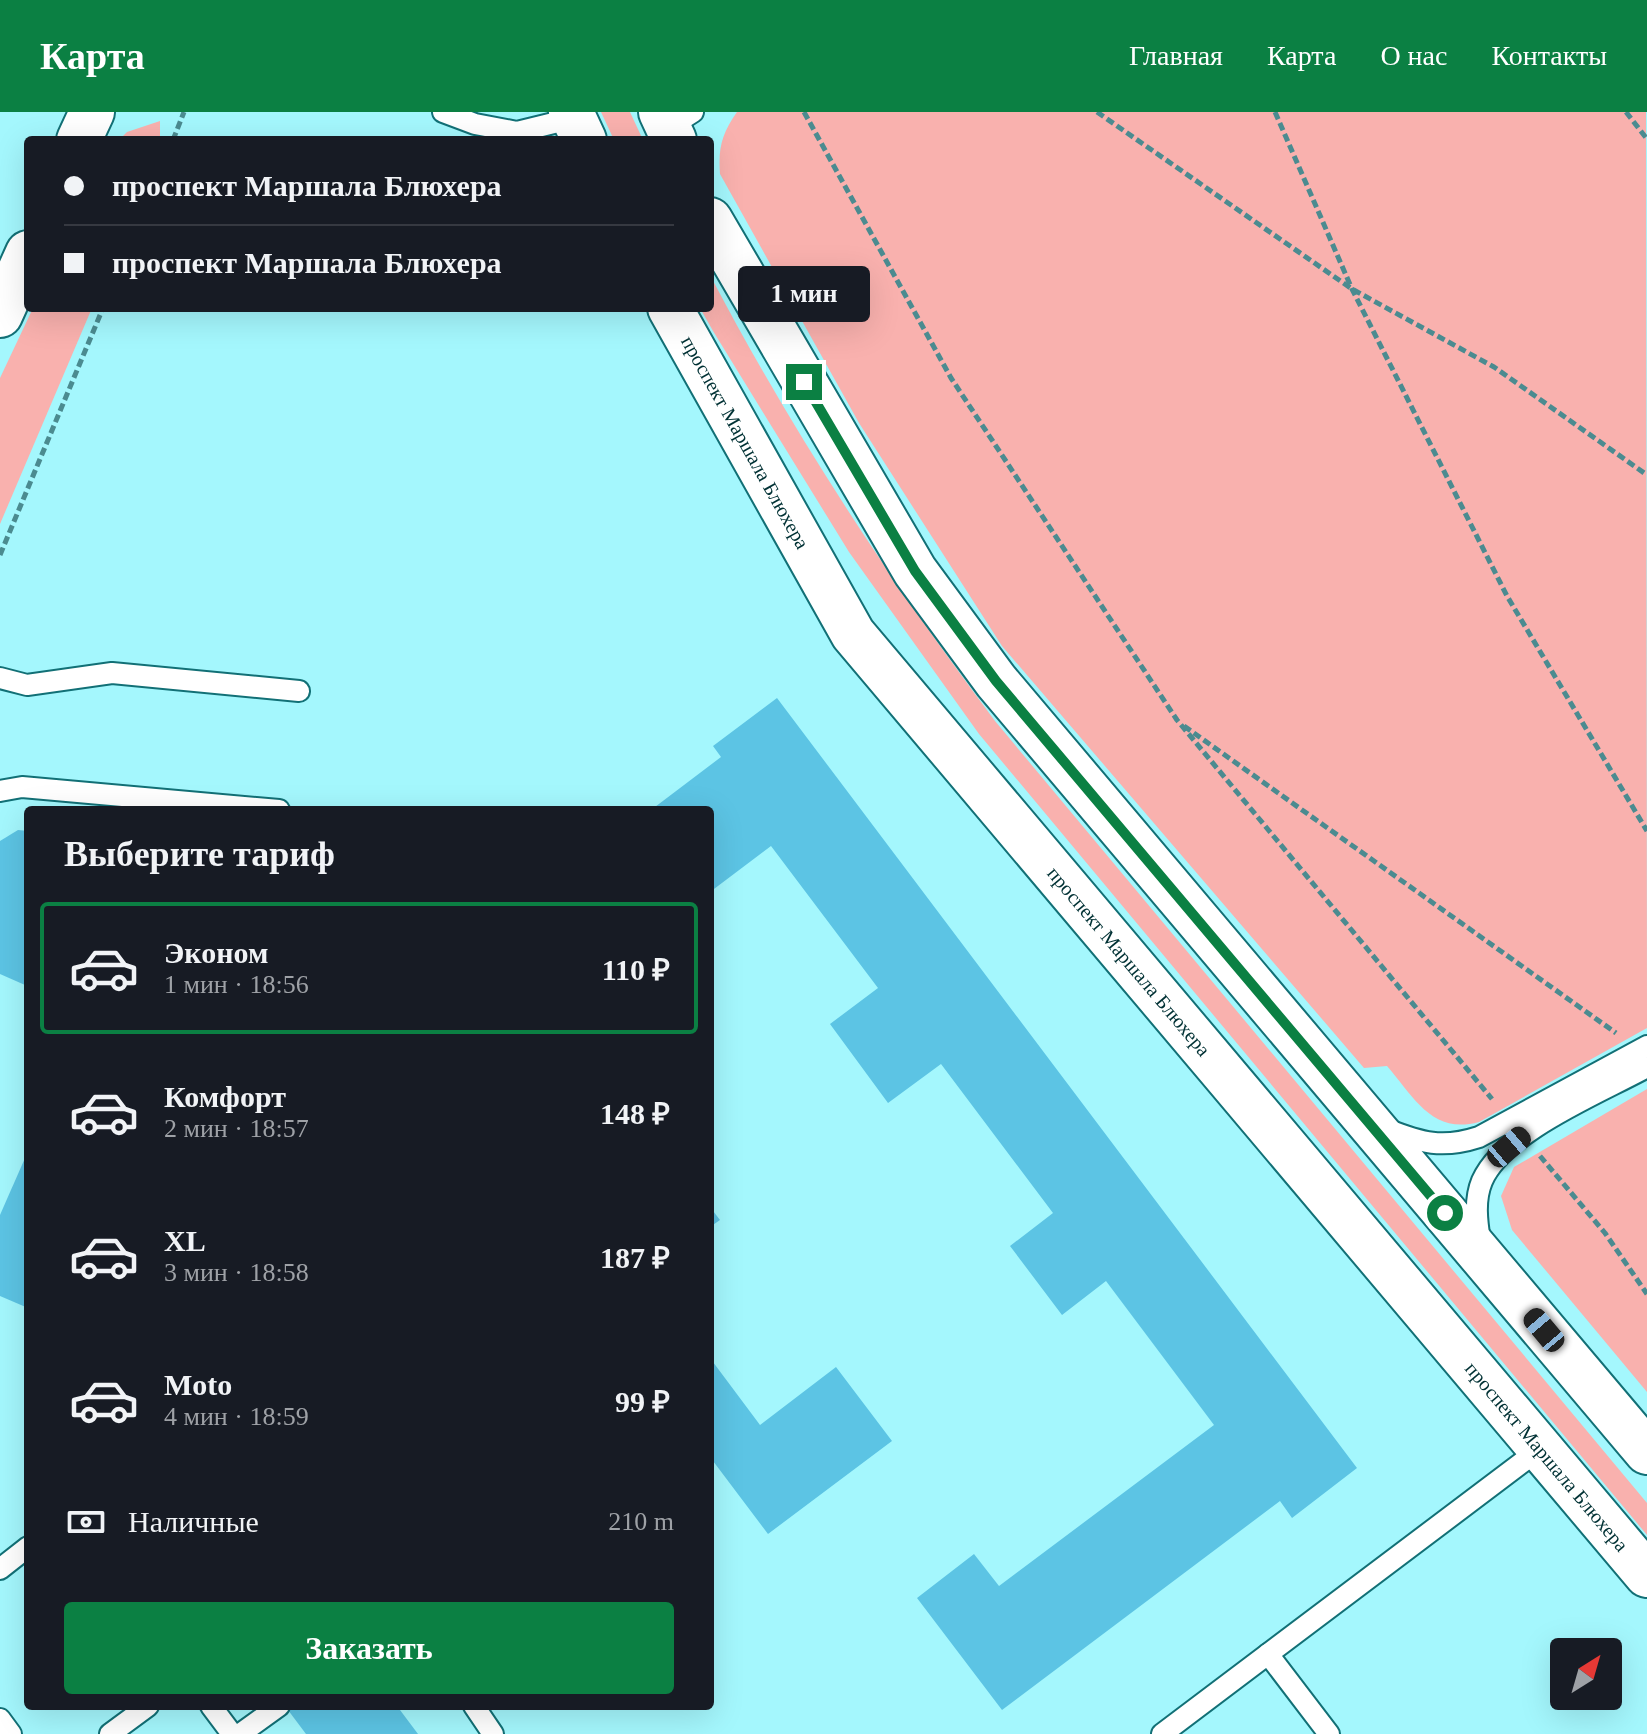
<!DOCTYPE html>
<html lang="ru">
<meta charset="utf-8">
<style>
body{margin:0;font-family:"Times New Roman",serif;background:#20242c;color:#f1f3f6;height:100vh;display:flex;flex-direction:column;font-size:30px;white-space:nowrap}
*{box-sizing:border-box;margin:0}
p{font-size:26px;color:#9ea1a6}
.icon{flex:none;width:44px;height:44px;fill:none;stroke:currentColor;stroke-width:2;stroke-linecap:round;stroke-linejoin:round}
.map{position:relative;flex:1;overflow:hidden}
.panel{position:absolute;left:24px;top:694px;width:690px;height:904px;display:flex;flex-direction:column;background:#171b24;border-radius:8px;box-shadow:0 8px 32px #0002}
.panel>*{flex:none}
.banner{position:absolute;left:24px;top:24px;width:690px;height:176px;border-radius:8px;box-shadow:0 8px 32px #0002;display:grid;align-content:center;height:176px;padding:0 40px;background:#171b24}
.needle{width:52px;rotate:37deg}
.controls{position:absolute;left:1550px;top:1526px;display:grid;gap:16px}
.controls a{display:grid;place-items:center;width:72px;height:72px;border-radius:8px;background:#171b24;box-shadow:0 8px 32px #0002;font-size:40px}
.end{position:absolute;width:36px;height:36px;margin:-18px;border:10px solid #0b8043;background:#fff;box-shadow:0 0 0 4px #fff}
.from{border-radius:50%}
.bubble{position:absolute;height:56px;border-radius:8px;background:#171b24;box-shadow:0 8px 32px #0002;font-size:26px;font-weight:700;line-height:56px;text-align:center}
.car{position:absolute;width:24px;height:48px;margin:-24px -12px;border-radius:10px;box-shadow:0 0 6px 2px #0007;background:linear-gradient(#222 24%,#8ab4d8 0 40%,#222 0 76%,#8ab4d8 0 86%,#222 0)}
.banner b{display:flex;align-items:center;gap:28px;height:76px;font-size:30px}
.banner b+b{border-top:2px solid #363941}
.banner i{width:20px;height:20px;background:#f1f3f6}
ul{padding:0;list-style:none}
li{display:flex;align-items:center;gap:24px;height:132px;margin:0 16px 12px;padding:0 24px;border:4px solid transparent;border-radius:8px}
li div{flex:1}
li b{display:block;font-size:30px}
li em{font-style:normal;font-weight:700}
li.current{border-color:#0b8043}
li>.icon{width:72px;height:72px;stroke-width:1.5}
h2{padding:0 40px;font-size:36px;line-height:96px}
.pay{display:flex;align-items:center;gap:20px;height:88px;padding:0 40px;font-size:30px}
.pay p{margin-inline-start:auto}
.button{display:flex;gap:16px;margin-top:auto;padding:16px 40px}
.button a{flex:1;height:92px;border-radius:8px;background:#0b8043;color:#fff;font-size:32px;font-weight:700;line-height:92px;text-align:center}
header{display:flex;align-items:center;gap:48px;box-sizing:border-box;height:112px;padding:0 40px;background:#0b8043;color:#fff}
header strong{font-size:38px}
nav{display:flex;gap:44px;margin-inline-start:auto;font-size:28px}
.map>svg:first-child{display:block}
.green{fill:#f9b1ae}
.building{fill:#5cc4e4}
.lines{fill:none;stroke-linecap:round;stroke-linejoin:round}
.lane-casing{stroke:#127076;stroke-width:24}
.secondary-casing{stroke:#127076;stroke-width:48}
.primary-casing{stroke:#127076;stroke-width:48}
.path{stroke:#4b8b90;stroke-width:5;stroke-dasharray:8 4;stroke-linecap:butt}
.lane{stroke:#fff;stroke-width:20}
.secondary{stroke:#fff;stroke-width:44}
.primary{stroke:#fff;stroke-width:44}
.route{stroke:#0b8043;stroke-width:10}
.labels{text-anchor:middle;stroke-width:8;stroke-linejoin:round;paint-order:stroke}
.street-label{font-size:20px;fill:#003134;stroke:#d5fcff}
</style>
<header>
<strong>Карта</strong>
<nav><a>Главная</a><a>Карта</a><a>О нас</a><a>Контакты</a></nav>
</header>
<div class="map">
<svg width="1647" height="1622" viewBox="0 0 1647 1622">
<rect width="100%" height="100%" fill="#a4f7fd"/>
<g class="green">
<path d="M601,0H630L643,28H614Z"/>
<path d="M737,0H1646L1647,916L1479,1010C1432,1023 1414,985 1387,954L1364,956L1002,534L859,311L720,62C718,36 722,21 737,0Z"/>
<path d="M160,9V28H119L127,20Z"/>
<path d="M710,163C792,320 889,467 995,609L1647,1391V1423L979,622L849,440L713,219L700,196H710Z"/>
<path d="M33,196H92L0,412V266Z"/>
<path d="M1647,977V1280L1512,1118L1501,1084L1514,1055Z"/>
</g>
<g class="building">
<path d="M777,586L1357,1356L1292,1406L1280,1389L1002,1598L917,1486L974,1442L999,1474L1214,1313L1106,1169L1062,1203L1010,1134L1053,1101L941,952L888,991L830,912L878,876L771,734L710,780V698H651L721,645L713,634Z"/>
<path d="M18,718L28,719V866L25,873L0,862V729Z"/>
<path d="M25,1046L28,1047V1196L0,1184V1103Z"/>
<path d="M710,1095L720,1108L710,1115Z"/>
<path d="M710,1246L760,1313L836,1255L892,1329L768,1422L710,1345Z"/>
<path d="M285,1594H397L418,1622H306Z"/>
</g>
<g class="lines">
<g class="lane-casing">
<g id="lane">
<path d="M443,0L475,12L517,20L574,6"/>
<path d="M668,16L693,0"/>
<path d="M0,566L27,573L112,561L299,579"/>
<path d="M0,679L22,675L279,698"/>
<path d="M1386,1017C1422,1031 1442,1037 1479,1025L1647,934"/>
<path d="M1480,1129C1477,1110 1474,1088 1482,1069C1504,1019 1600,981 1647,955"/>
<path d="M0,1457L28,1435"/>
<path d="M1268,1542L1329,1622"/>
<path d="M211,1594L232,1622"/>
<path d="M474,1594L493,1622"/>
<path d="M0,1607L11,1622"/>
<path d="M110,1622L148,1594"/>
<path d="M240,1622L279,1594"/>
<path d="M1162,1622L1540,1337"/>
</g>
</g>
<g class="secondary-casing">
<g id="secondary">
<path d="M79,28L92,0"/>
<path d="M0,203L28,141"/>
</g>
</g>
<g class="primary-casing">
<g id="primary">
<path d="M571,0L584,28"/>
<path d="M661,0L674,28"/>
<path d="M710,108L915,459L996,569L1647,1340"/>
<path id="s1" d="M670,196L853,522L1647,1463"/>
</g>
</g>
<g class="path">
<path d="M804,0L951,266L1177,608L1492,987"/>
<path d="M1097,0L1352,177L1494,255L1647,363"/>
<path d="M1275,0L1352,177L1507,484L1647,719"/>
<path d="M1626,0L1647,27"/>
<path d="M173,28L184,0"/>
<path d="M0,443L103,196"/>
<path d="M1184,614L1616,921"/>
<path d="M1540,1044L1605,1121L1647,1182"/>
</g>
<use href="#lane" class="lane"/>
<use href="#secondary" class="secondary"/>
<use href="#primary" class="primary"/>
</g>
<g class="lines">
<path class="route" d="M804,270L915,459L996,569L1445,1101"/>
</g>
<g class="labels">
<g class="street-label">
<text dy="7" stroke="none"><textPath href="#s1" startOffset="154">проспект Маршала Блюхера</textPath></text>
<text dy="7" stroke="none"><textPath href="#s1" startOffset="802">проспект Маршала Блюхера</textPath></text>
<text dy="7" stroke="none"><textPath href="#s1" startOffset="1450">проспект Маршала Блюхера</textPath></text>
</g>
</g>
</svg>
<div class="controls">
<a><svg class="needle" viewBox="-14 -14 28 28"><path d="M0-13l5 13h-10z" fill="#e53935"/><path d="M0 13l5-13h-10z" fill="#9ea1a6"/></svg></a>
</div>
<i class="end from" style="left:1445px;top:1101px"></i>
<i class="end" style="left:804px;top:270px"></i>
<div class="bubble" style="left:738px;top:154px;width:132px">1 мин</div>
<i class="car" style="left:1509px;top:1035px;rotate:50deg"></i>
<i class="car" style="left:1544px;top:1218px;rotate:320deg"></i>
<div class="banner">
<b><i class="from"></i>проспект Маршала Блюхера</b>
<b><i></i>проспект Маршала Блюхера</b>
</div>
<section class="panel">
<h2>Выберите тариф</h2>
<ul>
<li class="current"><svg class="icon" aria-label="car" viewBox="0 0 24 24"><path d="M5 17H2v-5l4-1 3-4h7l3 4 3 1v5h-3M9 17h6M6 11h13"/><circle cx="7" cy="17" r="2"/><circle cx="17" cy="17" r="2"/></svg><div><b>Эконом</b><p>1 мин · 18:56</p></div><em>110 ₽</em></li>
<li><svg class="icon" aria-label="car" viewBox="0 0 24 24"><path d="M5 17H2v-5l4-1 3-4h7l3 4 3 1v5h-3M9 17h6M6 11h13"/><circle cx="7" cy="17" r="2"/><circle cx="17" cy="17" r="2"/></svg><div><b>Комфорт</b><p>2 мин · 18:57</p></div><em>148 ₽</em></li>
<li><svg class="icon" aria-label="car" viewBox="0 0 24 24"><path d="M5 17H2v-5l4-1 3-4h7l3 4 3 1v5h-3M9 17h6M6 11h13"/><circle cx="7" cy="17" r="2"/><circle cx="17" cy="17" r="2"/></svg><div><b>XL</b><p>3 мин · 18:58</p></div><em>187 ₽</em></li>
<li><svg class="icon" aria-label="car" viewBox="0 0 24 24"><path d="M5 17H2v-5l4-1 3-4h7l3 4 3 1v5h-3M9 17h6M6 11h13"/><circle cx="7" cy="17" r="2"/><circle cx="17" cy="17" r="2"/></svg><div><b>Moto</b><p>4 мин · 18:59</p></div><em>99 ₽</em></li>
</ul>
<div class="pay"><svg class="icon" aria-label="cash" viewBox="0 0 24 24"><path d="M3 7h18v10H3z"/><circle cx="12" cy="12" r="2"/></svg>Наличные<p>210 m</p></div>
<div class="button"><a>Заказать</a></div>
</section>
</div>
